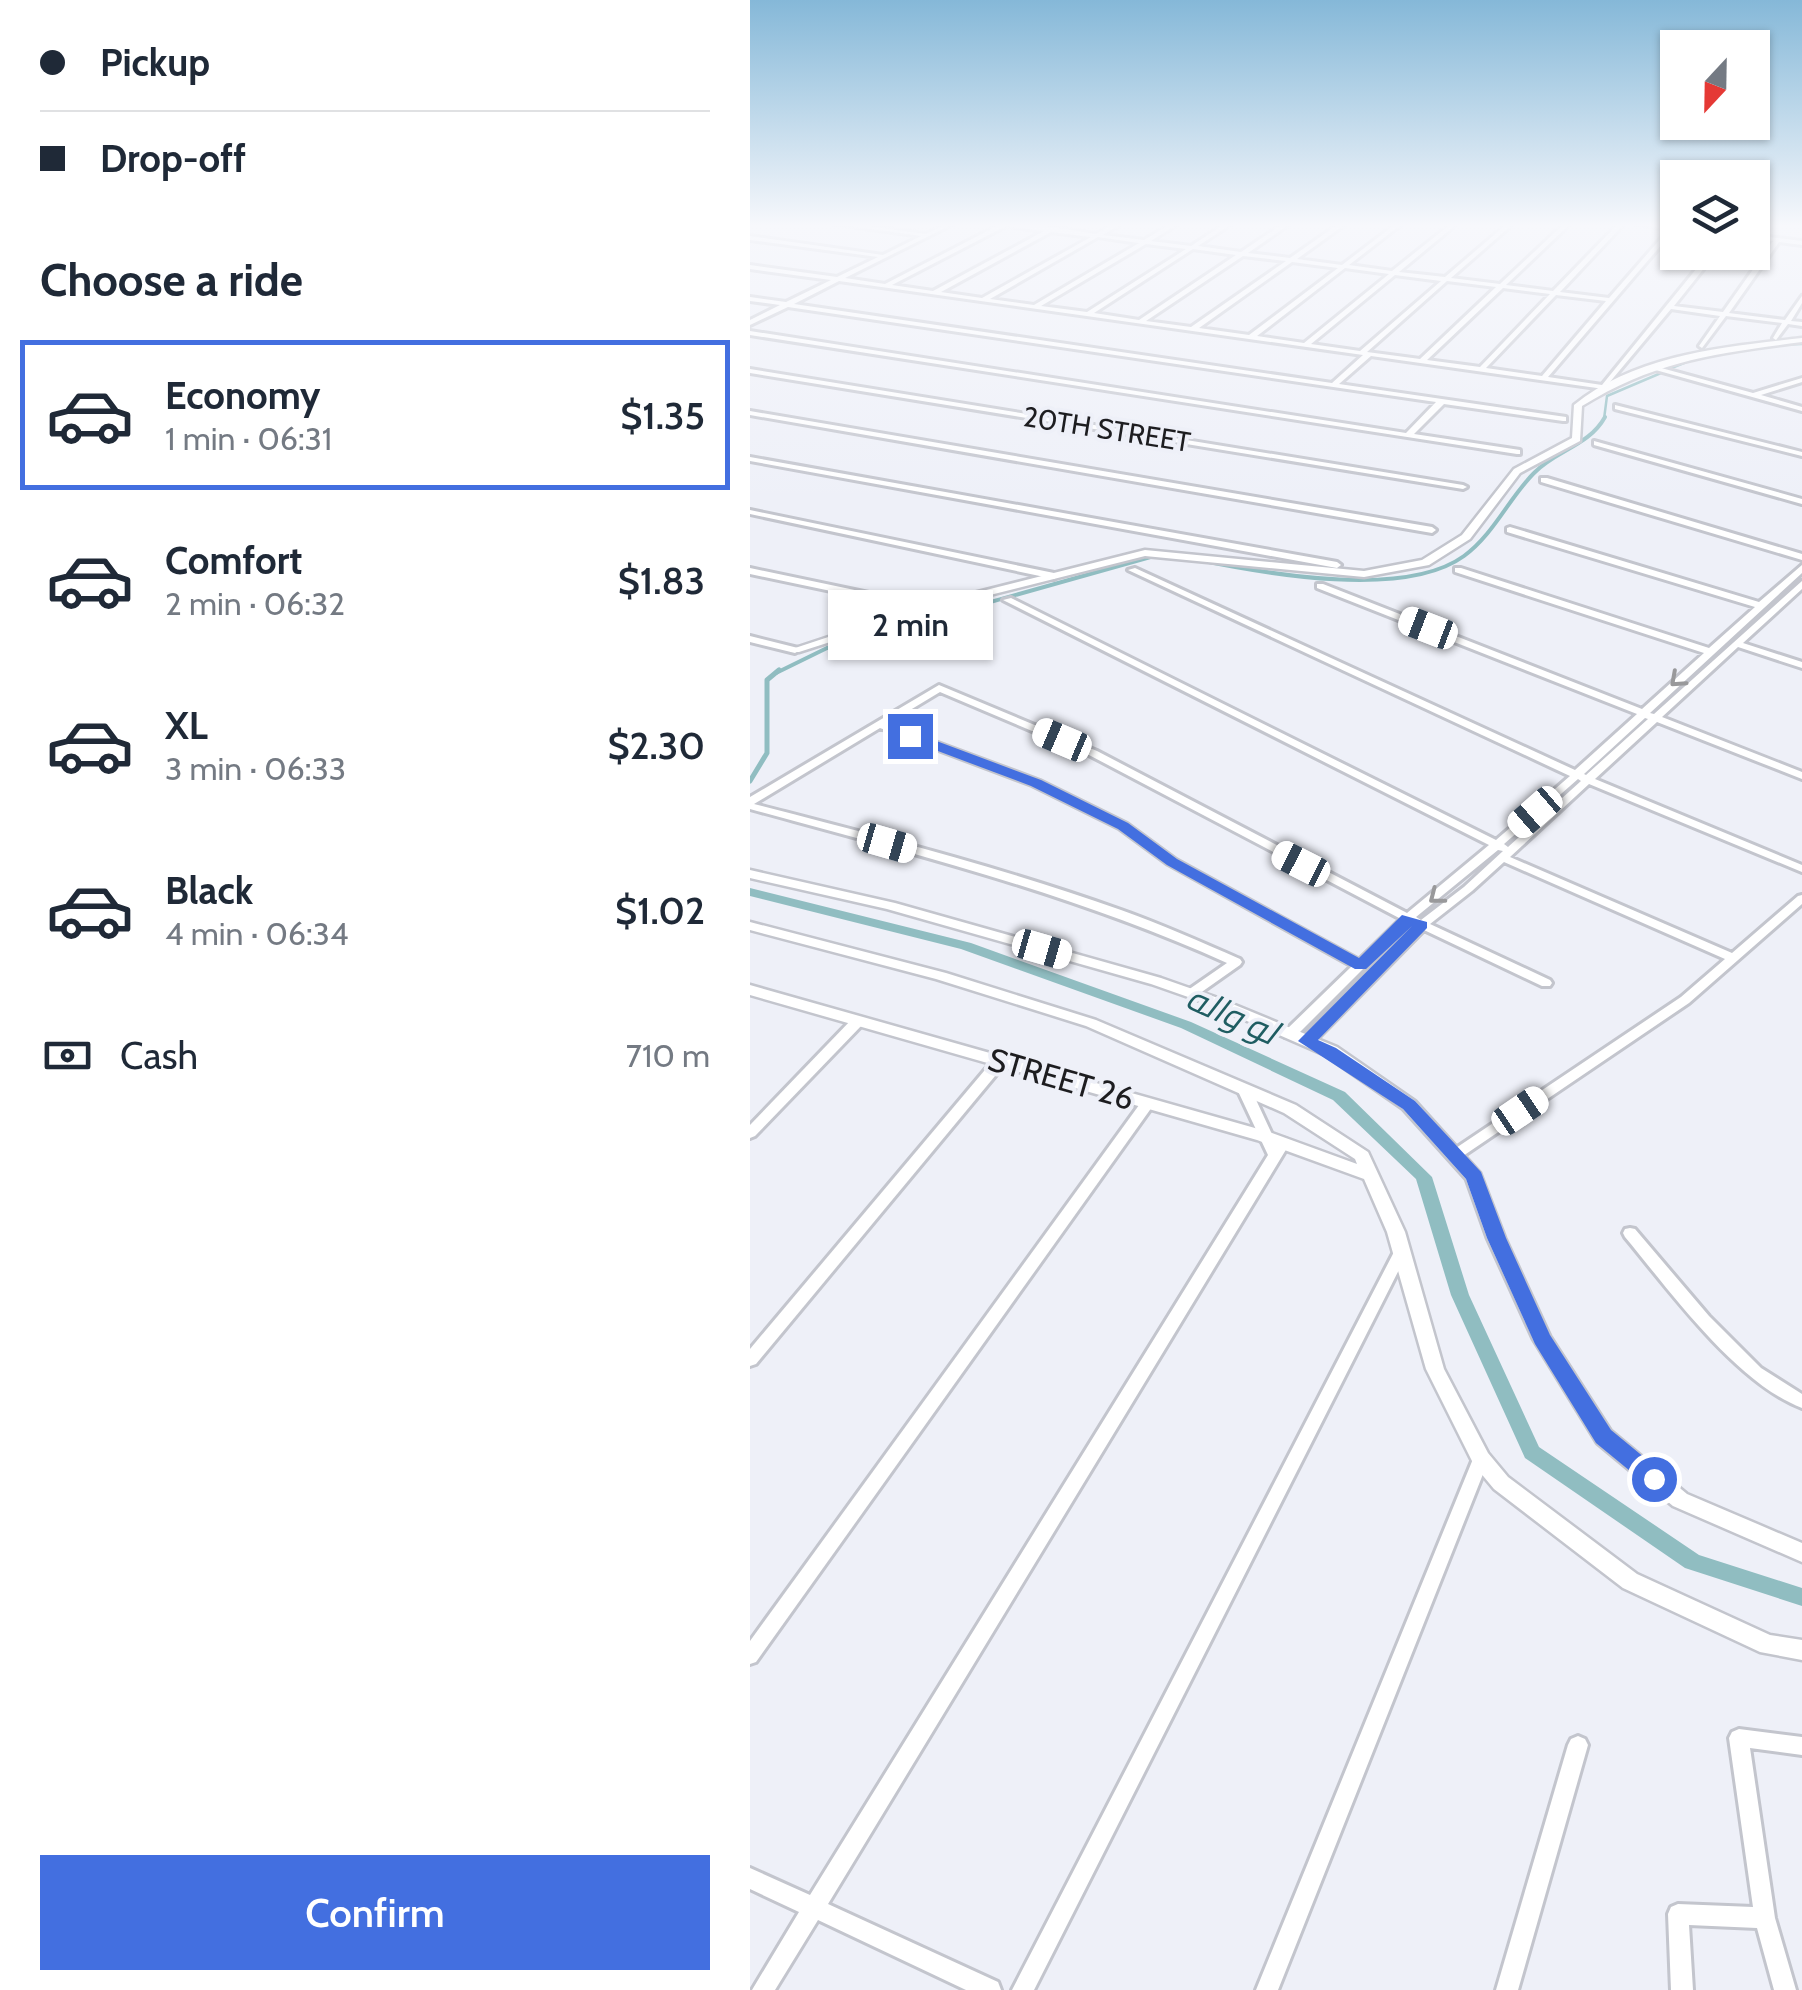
<!DOCTYPE html>
<meta charset="utf-8">
<style>
body{margin:0;font-family:Cabin,Cairo,sans-serif;background:#f6f6f7;color:#1f2937;height:100vh;display:flex;flex-direction:column;font-size:38px;white-space:nowrap}
*{box-sizing:border-box;margin:0}
p{font-size:32px;color:#747a83}
.icon{flex:none;width:55px;height:55px;fill:none;stroke:currentColor;stroke-width:2;stroke-linecap:round;stroke-linejoin:round}
.map{position:relative;flex:1;overflow:hidden}
.details{display:flex;flex-direction:column;background:#fff;width:750px}
.details>*{flex:none}
.banner{display:grid;align-content:center;height:220px;padding:0 40px;background:#fff}
.needle{width:65px;rotate:202deg}
.buttons{position:absolute;left:910px;top:30px;display:grid;gap:20px}
.buttons a{display:grid;place-items:center;width:110px;height:110px;border-radius:0px;background:#fff;box-shadow:0 2px 8px #0004;font-size:50px}
.end{position:absolute;width:45px;height:45px;margin:-22px;border:12px solid #436fe0;background:#fff;box-shadow:0 0 0 5px #fff}
.from{border-radius:50%}
.bubble{position:absolute;height:70px;border-radius:0px;background:#fff;box-shadow:0 2px 8px #0004;font-size:32px;font-weight:600;line-height:70px;text-align:center}
.car{position:absolute;width:30px;height:60px;margin:-30px -15px;border-radius:12px;box-shadow:0 0 8px 2px #0007;background:linear-gradient(#fff 24%,#345 0 40%,#fff 0 76%,#345 0 86%,#fff 0)}
.banner b{display:flex;align-items:center;gap:35px;height:95px;font-size:38px}
.banner b+b{border-top:2px solid #e0e1e3}
.banner i{width:25px;height:25px;background:#1f2937}
ul{padding:0;list-style:none}
li{display:flex;align-items:center;gap:30px;height:150px;margin:0 20px 15px;padding:0 20px;border:5px solid transparent;border-radius:0px}
li div{flex:1}
li b{display:block;font-size:38px}
li em{font-style:normal;font-weight:600}
li.selected{border-color:#436fe0}
li>.icon{width:90px;height:90px;stroke-width:1.5}
h2{padding:0 40px;font-size:45px;line-height:120px}
.pay{display:flex;align-items:center;gap:25px;height:110px;padding:0 40px;font-size:38px}
.pay p{margin-inline-start:auto}
.action{display:flex;gap:20px;margin-top:auto;padding:20px 40px}
.action a{flex:1;height:115px;border-radius:0px;background:#436fe0;color:#fff;font-size:40px;font-weight:600;line-height:115px;text-align:center}
main{display:flex;flex:1;min-height:0}
.map>svg:first-child{display:block}
.lines{fill:none;stroke-linecap:round;stroke-linejoin:round}
.stream-far2{stroke:#90bdc1;stroke-width:2.5}
.stream-far1{stroke:#90bdc1;stroke-width:4}
.stream{stroke:#90bdc1;stroke-width:5}
.canal{fill:#90bdc1;fill-rule:evenodd}
.minor-casing{stroke:#c3c5cd;stroke-width:6}
.tertiary-casing{stroke:#c3c5cd;stroke-width:5}
.minor{fill:#fff;fill-rule:evenodd}
.tertiary{fill:#fff;fill-rule:evenodd}
.oneway{stroke:#99999b}
.route{fill:#436fe0}
.labels{text-anchor:middle;stroke-width:8;stroke-linejoin:round;paint-order:stroke}
.far-street-label{font-size:28px;fill:#1d1d20;stroke:#eef0f8}
.street-label{font-size:32px;fill:#1d1d20;stroke:#eef0f8}
.water-label{font-size:35px;font-style:italic;fill:#1f5d62;stroke:#eef0f8}
</style>
<main>
<section class="details">
<div class="banner">
<b><i class="from"></i>Pickup</b>
<b><i></i>Drop-off</b>
</div>
<h2>Choose a ride</h2>
<ul>
<li class="selected"><svg class="icon" aria-label="car" viewBox="0 0 24 24"><path d="M5 17H2v-5l4-1 3-4h7l3 4 3 1v5h-3M9 17h6M6 11h13"/><circle cx="7" cy="17" r="2"/><circle cx="17" cy="17" r="2"/></svg><div><b>Economy</b><p>1 min · 06:31</p></div><em>$1.35</em></li>
<li><svg class="icon" aria-label="car" viewBox="0 0 24 24"><path d="M5 17H2v-5l4-1 3-4h7l3 4 3 1v5h-3M9 17h6M6 11h13"/><circle cx="7" cy="17" r="2"/><circle cx="17" cy="17" r="2"/></svg><div><b>Comfort</b><p>2 min · 06:32</p></div><em>$1.83</em></li>
<li><svg class="icon" aria-label="car" viewBox="0 0 24 24"><path d="M5 17H2v-5l4-1 3-4h7l3 4 3 1v5h-3M9 17h6M6 11h13"/><circle cx="7" cy="17" r="2"/><circle cx="17" cy="17" r="2"/></svg><div><b>XL</b><p>3 min · 06:33</p></div><em>$2.30</em></li>
<li><svg class="icon" aria-label="car" viewBox="0 0 24 24"><path d="M5 17H2v-5l4-1 3-4h7l3 4 3 1v5h-3M9 17h6M6 11h13"/><circle cx="7" cy="17" r="2"/><circle cx="17" cy="17" r="2"/></svg><div><b>Black</b><p>4 min · 06:34</p></div><em>$1.02</em></li>
</ul>
<div class="pay"><svg class="icon" aria-label="cash" viewBox="0 0 24 24"><path d="M3 7h18v10H3z"/><circle cx="12" cy="12" r="2"/></svg>Cash<p>710 m</p></div>
<div class="action"><a>Confirm</a></div>
</section>
<div class="map">
<svg width="1052" height="1990" viewBox="0 0 1052 1990">
<rect width="100%" height="100%" fill="#eef0f8"/>
<g class="lines">
<g class="stream-far2">
<path d="M1024,345L1052,344"/>
<path d="M919,369L944,359"/>
<path d="M854,419L857,396L911,373"/>
</g>
<g class="stream-far1">
<path d="M449,560C517,574 655,599 714,556C744,534 759,498 784,473C806,450 839,446 855,417"/>
<path d="M26,673L77,648L404,556"/>
</g>
<path class="stream" d="M0,781L17,753V680L29,670"/>
<path class="canal" d="M0,888L221,943L441,1022L595,1092L682,1177L719,1295L789,1447L949,1555L1052,1588V1606L935,1568L775,1458L701,1295L666,1179L583,1100L431,1028L211,949L0,896Z"/>
<g class="minor-casing">
<g id="minor">
<path d="M79,223H94L176,234L198,223H205L95,278L135,284L249,225L243,223L302,227L346,234L365,223H372L353,235L394,240L422,223H429L401,241L441,246L476,223H483L448,246L491,252L534,223H541L498,253L540,258L590,223H597L547,259L592,265L647,223H653L599,265L642,271L702,223H708L649,272L695,277L758,223H764L701,278L750,284L815,223H821L756,285L803,291L869,223H875L810,292L859,298L919,229L881,223L924,225L928,226V230L925,229L798,377L852,385L960,252H967L924,306L973,312L1023,241L1002,239V235L1052,241V245L1029,242L979,313L1035,320L1052,296V303L1041,321L1052,322V326L1038,324L1026,340L1023,338L1032,323L976,316L952,348L949,346L970,316L921,309L854,389L621,356L589,384L816,417V421H813L694,404L664,434L770,450V454H767L0,335V331L656,433L686,402L38,307L0,325V320L30,305L0,301V297L36,302L81,280L0,269V265L87,277L128,257L0,240V236L133,255L171,236ZM256,226L294,231L183,291L142,285ZM301,232L341,237L232,298L191,292ZM348,237L389,243L284,305L240,299ZM396,244L436,249L337,312L291,306ZM443,249L486,255L389,320L344,313ZM493,256L536,261L441,327L396,321ZM542,262L588,268L499,335L449,328ZM595,268L639,274L554,343L507,336ZM645,275L691,281L610,351L561,344ZM89,281L613,355L582,383L44,304ZM697,281L746,287L670,359L617,352ZM753,288L800,294L730,367L677,360ZM806,295L856,301L792,376L736,368Z"/>
<path d="M904,366L1003,393L1052,378V382L1011,395L1052,407V411L902,369L901,368Z"/>
<path d="M0,369L713,485L717,487L713,489L0,373Z"/>
<path d="M865,405L1052,452V456L865,409Z"/>
<path d="M0,411L682,527L686,530L682,533L0,415Z"/>
<path d="M844,441L1052,499V504L844,445Z"/>
<path d="M0,457L587,562L591,565L587,568L0,461Z"/>
<path d="M791,478H797L1052,554V560L791,482Z"/>
<path d="M0,510L304,573L308,576L304,579L0,514Z"/>
<path d="M760,527L1009,602L1052,565V573L900,713L904,714L1052,581V589L993,643L1052,662V668L988,647L912,717L1052,772V779L907,722L845,779L1052,865V872L839,784L760,857L982,953L1048,896L1052,895V904L939,1003L710,1158H700L698,1155L700,1152L931,997L975,959L754,862L722,891L680,924L800,980L802,983L800,986H792L674,930L562,1044H552L551,1041L552,1038L664,926L659,923L545,1037H535L534,1034L535,1031L602,966L418,864L369,828L282,785L130,728L4,804C127,836 251,867 371,910C411,924 451,942 490,959L492,962L490,965L446,996H438L436,993L438,990L477,963C324,894 162,853 0,809V797L189,685L347,751L657,913L739,845L253,600L261,598L746,840L820,776L378,570L385,568L825,770L887,714L567,588V584H573L892,709L954,653L705,572V568H711L959,648L1005,607L757,532V528ZM190,692L339,755L651,919L609,960L426,860L377,824L290,781L137,724ZM895,718L898,719L836,775L834,774ZM828,779L831,781L758,847L754,844ZM748,850L753,851L714,887L671,920L666,917Z"/>
<path d="M0,568L176,605L181,608L176,611L0,574Z"/>
<path d="M0,636L48,648L50,650L45,653L0,642Z"/>
<path d="M108,1017L114,1021L113,1024L5,1136L0,1138V1125L103,1018Z"/>
<path d="M250,1057L255,1058L257,1061L255,1064L6,1364L0,1366V1349L245,1058Z"/>
<path d="M494,1085L501,1089L526,1143L533,1138L538,1140L540,1143L78,1904L248,1982L251,1990H216L68,1920L25,1990H2L49,1912L0,1889V1868L60,1895L518,1155L487,1089Z"/>
<path d="M397,1100L402,1101L404,1104L402,1107L6,1662L0,1664V1641L392,1101Z"/>
<path d="M880,1228L885,1229L959,1316L1011,1368L1052,1394V1408C986,1383 920,1291 875,1237L873,1233L875,1229Z"/>
<path d="M652,1245L657,1246L659,1250L284,1990H262L645,1250L647,1246Z"/>
<path d="M731,1452L737,1454L739,1459L528,1990H506L723,1459L725,1454Z"/>
<path d="M989,1729L1052,1737V1755L1000,1748L1025,1918L1046,1990H1024L1007,1928L939,1925L943,1990H921L918,1914L921,1907L928,1904L1003,1907L979,1738L982,1732Z"/>
<path d="M828,1736L835,1739L838,1745L768,1990H746L818,1745L821,1739Z"/>
</g>
</g>
<g class="tertiary-casing">
<g id="tertiary">
<path d="M1052,338V342C968,353 906,360 832,406L830,441L770,473L720,539L679,565L614,577L395,556L180,610L49,652H41L39,650L172,606L395,550L614,571L672,560L712,535L764,469L822,438L824,405C887,354 974,347 1052,338Z"/>
<path d="M0,870L145,903L411,978L468,998L587,1047L665,1101L730,1173L755,1238L800,1336L861,1431L937,1494L1052,1543V1562L923,1506L847,1443L783,1339L737,1238L716,1179L653,1109L575,1055L458,1004L401,984L137,909L0,878Z"/>
<path d="M0,922L196,973L346,1020L546,1105L618,1152L655,1232L694,1369L738,1453L758,1477L887,1574L1020,1635L1052,1640V1660L1010,1652L873,1588L744,1489L724,1465L676,1369L637,1232L614,1179L507,1140L0,995V985L519,1132L607,1164L605,1159L534,1113L336,1026L186,979L0,930Z"/>
</g>
</g>
<use href="#minor" class="minor"/>
<use href="#tertiary" class="tertiary"/>
</g>
<defs><path id="oneway-chevron" d="M-2-3.5L2.5 0L-2 3.5" fill="none" stroke-width="1.6" stroke-linecap="round" stroke-linejoin="round" transform="scale(2.5)"/></defs>
<g class="oneway">
<use href="#oneway-chevron" transform="translate(927 680) rotate(138)"/>
<use href="#oneway-chevron" transform="translate(686 897) rotate(142)"/>
</g>
<linearGradient id="sky" x2="0" y2="1"><stop stop-color="#85b8d8"/><stop offset="0.45" stop-color="#f7f8fc"/><stop offset="1" stop-color="#f7f8fc" stop-opacity="0"/></linearGradient>
<rect width="1052" height="501" fill="url(#sky)"/>
<path class="route" d="M156,733H165L291,780L378,823L427,859L609,958L652,915L677,922V928L568,1040L586,1048L665,1101L731,1172L756,1238L800,1335L861,1430L912,1472L915,1479L912,1485H897L846,1443L785,1344L737,1238L716,1179L653,1109L548,1041L662,926L616,969H605L417,865L368,829L281,786L156,739Z"/>
<g class="labels">
<g class="far-street-label">
<text transform="translate(357 429) rotate(9)" y="10">20TH STREET</text>
</g>
<g class="street-label">
<text transform="translate(311 1079) rotate(16)" y="11">STREET 26</text>
</g>
<g class="water-label">
<text transform="translate(482 1015) rotate(24)" y="12">لو واله</text>
</g>
</g>
</svg>
<div class="buttons">
<a><svg class="needle" viewBox="-14 -14 28 28"><path d="M0-13l5 13h-10z" fill="#e53935"/><path d="M0 13l5-13h-10z" fill="#747a83"/></svg></a>
<a><svg class="icon" aria-label="layers" viewBox="0 0 24 24"><path d="M12 4l9 5-9 5-9-5zM3 14l9 5 9-5"/></svg></a>
</div>
<i class="end from" style="left:904px;top:1479px"></i>
<i class="end" style="left:160px;top:736px"></i>
<div class="bubble" style="left:78px;top:590px;width:165px">2 min</div>
<i class="car" style="left:678px;top:628px;rotate:291deg"></i>
<i class="car" style="left:312px;top:740px;rotate:293deg"></i>
<i class="car" style="left:785px;top:812px;rotate:229deg"></i>
<i class="car" style="left:137px;top:843px;rotate:106deg"></i>
<i class="car" style="left:551px;top:864px;rotate:297deg"></i>
<i class="car" style="left:292px;top:949px;rotate:106deg"></i>
<i class="car" style="left:770px;top:1111px;rotate:56deg"></i>
</div>
</main>
